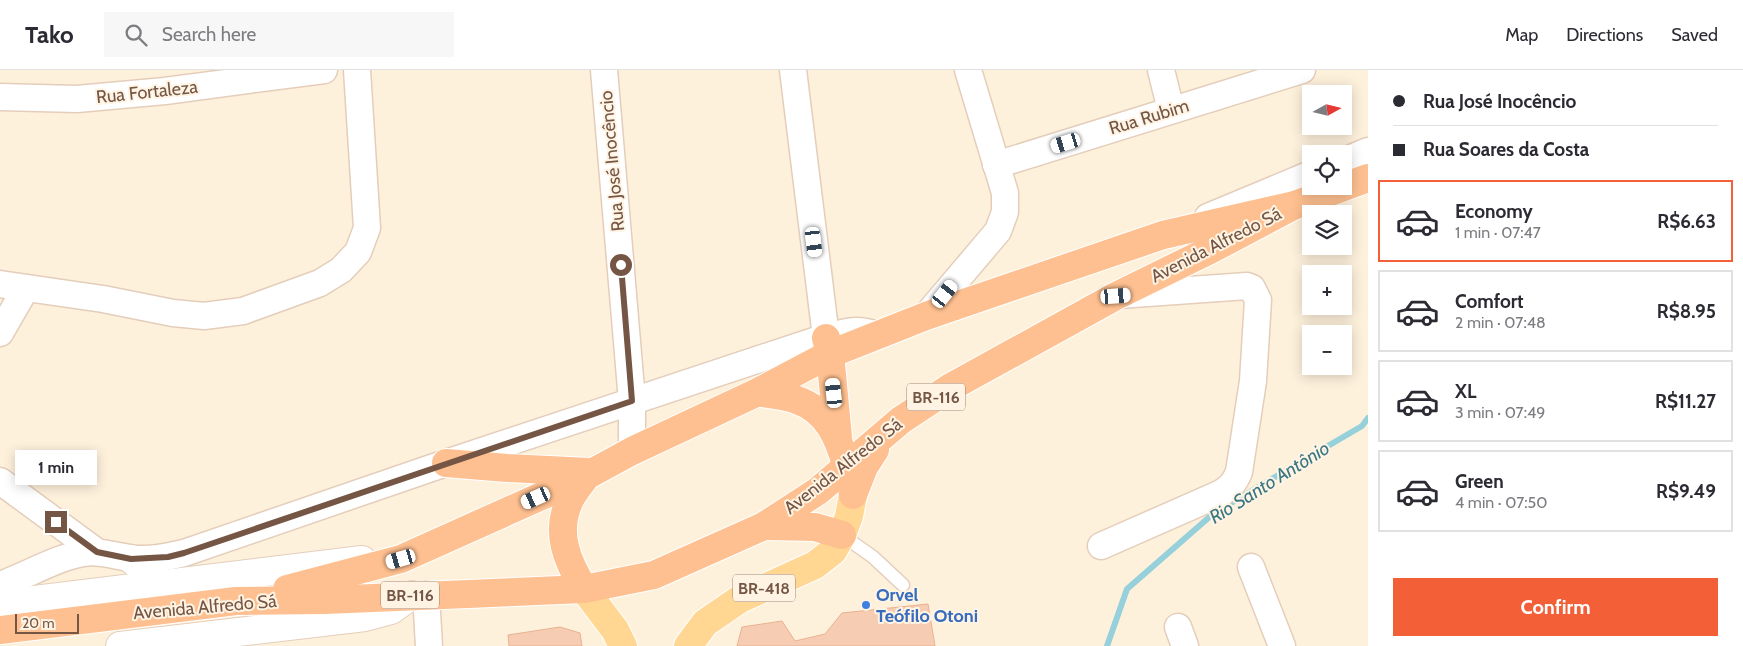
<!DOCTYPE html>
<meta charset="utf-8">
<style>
body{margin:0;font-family:Cabin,sans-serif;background:#f7f7f7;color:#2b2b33;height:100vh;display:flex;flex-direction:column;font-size:19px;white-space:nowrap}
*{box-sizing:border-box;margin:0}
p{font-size:16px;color:#7c7c81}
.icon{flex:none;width:28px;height:28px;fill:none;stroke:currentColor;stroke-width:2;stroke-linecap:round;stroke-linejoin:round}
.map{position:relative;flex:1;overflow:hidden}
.drawer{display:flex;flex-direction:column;background:#fff;width:375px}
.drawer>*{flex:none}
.banner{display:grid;align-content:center;height:110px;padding:0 25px;background:#fff}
.needle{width:32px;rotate:82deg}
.tools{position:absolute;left:1302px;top:15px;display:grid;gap:10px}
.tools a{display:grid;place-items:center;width:50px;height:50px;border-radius:0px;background:#fff;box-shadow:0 2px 12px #0003;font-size:25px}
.scale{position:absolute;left:15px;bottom:12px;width:64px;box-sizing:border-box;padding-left:5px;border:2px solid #755544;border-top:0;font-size:14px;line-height:18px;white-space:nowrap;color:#755544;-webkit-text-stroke:4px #fff4e4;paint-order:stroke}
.end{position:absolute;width:22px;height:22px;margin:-11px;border:6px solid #755544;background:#fff;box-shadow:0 0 0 2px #fff}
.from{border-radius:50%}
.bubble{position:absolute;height:35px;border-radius:0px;background:#fff;box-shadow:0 2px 12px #0003;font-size:16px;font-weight:800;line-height:35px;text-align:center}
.car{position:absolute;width:15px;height:30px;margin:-15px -8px;border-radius:6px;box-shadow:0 0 4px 1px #0007;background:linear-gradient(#fff 24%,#345 0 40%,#fff 0 76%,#345 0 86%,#fff 0)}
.banner b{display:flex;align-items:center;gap:18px;height:48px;font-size:19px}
.banner b+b{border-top:1px solid #e1e1e2}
.banner i{width:12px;height:12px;background:#2b2b33}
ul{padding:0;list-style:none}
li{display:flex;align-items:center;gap:15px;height:82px;margin:0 10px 8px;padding:0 15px;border:2px solid #e1e1e2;border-radius:0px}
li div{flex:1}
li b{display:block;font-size:19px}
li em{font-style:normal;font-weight:800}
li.current{border-color:#f35f36}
li>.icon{width:45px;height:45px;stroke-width:1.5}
.primary-button{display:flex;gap:10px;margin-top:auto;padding:10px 25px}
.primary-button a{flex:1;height:58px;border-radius:0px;background:#f35f36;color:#fff;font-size:20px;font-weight:800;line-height:58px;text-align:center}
header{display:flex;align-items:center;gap:30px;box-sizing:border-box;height:70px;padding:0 25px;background:#fff;border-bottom:1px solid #e1e1e2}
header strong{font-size:24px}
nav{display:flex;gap:28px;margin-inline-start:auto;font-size:18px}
.search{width:350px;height:45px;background:#f7f7f7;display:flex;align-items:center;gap:12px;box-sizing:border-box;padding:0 18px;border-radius:0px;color:#7c7c81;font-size:19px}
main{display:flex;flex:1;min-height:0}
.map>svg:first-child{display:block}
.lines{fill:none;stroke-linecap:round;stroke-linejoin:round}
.stream{stroke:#95d0db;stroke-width:6}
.building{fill:#f6ccb2;stroke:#e9b291}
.service-casing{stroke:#e4cebb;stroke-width:15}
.minor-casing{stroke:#e4cebb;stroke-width:29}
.tertiary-casing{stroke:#e4cebb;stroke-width:30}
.primary-casing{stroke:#fff;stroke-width:30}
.trunk-casing{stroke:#fff;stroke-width:30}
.service{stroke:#fff;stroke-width:12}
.minor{stroke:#fff;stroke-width:26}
.tertiary{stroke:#fff;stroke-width:28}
.primary{stroke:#ffd692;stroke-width:28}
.trunk{stroke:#fec090;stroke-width:28}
.route{stroke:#755544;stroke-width:6}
.shop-dot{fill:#3f7fe0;stroke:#fff4e4;stroke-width:2}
.labels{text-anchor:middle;stroke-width:4;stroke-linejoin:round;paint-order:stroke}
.shield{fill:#fff4e4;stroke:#9e8574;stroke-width:1}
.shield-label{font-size:16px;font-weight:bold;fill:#755544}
.street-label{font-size:18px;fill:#755544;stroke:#fff4e4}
.shop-label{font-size:18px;font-weight:bold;fill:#366cbe;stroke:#fff4e4;text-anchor:start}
.water-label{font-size:19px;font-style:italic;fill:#397783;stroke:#fff4e4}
</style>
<header>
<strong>Tako</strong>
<div class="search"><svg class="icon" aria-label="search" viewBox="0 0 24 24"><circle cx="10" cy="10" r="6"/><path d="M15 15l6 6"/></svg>Search here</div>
<nav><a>Map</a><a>Directions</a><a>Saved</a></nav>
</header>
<main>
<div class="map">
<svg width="1368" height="576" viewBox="0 0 1368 576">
<rect width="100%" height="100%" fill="#fef1dc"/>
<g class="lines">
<path class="stream" d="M1107,576L1127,519L1214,443L1362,356L1368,348"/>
</g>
<g class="building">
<path d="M928,534L935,576H737L742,557L782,551L795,571L825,564L842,543Z"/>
<path d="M560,557L580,563L582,576H509L508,565Z"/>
</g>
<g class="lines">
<g class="service-casing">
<path id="service" d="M842,465L873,487L903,515"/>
</g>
<g class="minor-casing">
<g id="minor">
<path d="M604,0L632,331V381"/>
<path d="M793,0L826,267"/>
<path d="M1161,0L1171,40"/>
<path d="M0,27L77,29L165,21L324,0"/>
<path d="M1344,91L1368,81"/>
<path d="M996,95L1302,0"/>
<path d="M1208,147L1311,104"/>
<path d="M0,214L103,229L173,243L204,246L243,241L320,213L341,200L358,182L367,158L357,0"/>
<path d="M926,246L998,161L1005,142V123L968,0"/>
<path d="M0,263L26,218"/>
<path d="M0,411L97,482"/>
<path d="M1101,476L1217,425C1229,419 1234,414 1239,402L1253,311L1258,230L1252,218L1247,216L1119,225"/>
<path d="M1251,497L1282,576"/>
<path d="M0,515C26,506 57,487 84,483C99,480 114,486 130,488C148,491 166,487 184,483L446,393L826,267C847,261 857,258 878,265"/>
<path d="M426,525L429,576"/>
<path d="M1178,557L1185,576"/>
</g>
</g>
<g class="tertiary-casing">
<g id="tertiary">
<path d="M131,489L162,514"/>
<path d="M0,534L362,490"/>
<path d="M120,576L365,547L391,540L412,525"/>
</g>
</g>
<g class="primary-casing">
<g id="primary">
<path d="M584,519L615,560L623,576"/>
<path d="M688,576L705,553L740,529L815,495L833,481L842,465L849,446L853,425L848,401"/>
</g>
</g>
<g class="trunk-casing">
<g id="trunk">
<path d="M826,268L830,284L838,367"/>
<path d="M758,322C770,325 785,325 797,330C828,341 838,367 847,397"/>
<path d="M446,393L507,398L589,402"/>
<path d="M853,425L864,397L875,380"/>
<path d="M764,456L815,457L842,465"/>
<path d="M287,519L401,489L586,406L632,381L758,322L830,284L926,246L1163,165L1295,135L1368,108"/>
<path d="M584,519C567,491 555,463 569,432C573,422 581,414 586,406"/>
<path d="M0,560L236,531L325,530L584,519L654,505L764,456L818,421L901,350L951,317L1116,226L1210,180L1295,135"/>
</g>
</g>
<use href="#service" class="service"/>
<use href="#minor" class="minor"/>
<use href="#tertiary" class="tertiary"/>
<use href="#primary" class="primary"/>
<use href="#trunk" class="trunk"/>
</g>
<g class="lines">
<path class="route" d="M56,452L97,482L131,489L168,487L184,483L632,331L621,195"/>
</g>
<circle class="shop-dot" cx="866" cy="535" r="5"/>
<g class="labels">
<g class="shield">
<rect x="907" y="313.5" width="58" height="27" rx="4"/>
<rect x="733" y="504.5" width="62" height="27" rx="4"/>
<rect x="381" y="511.5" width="58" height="27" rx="4"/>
</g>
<g class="shield-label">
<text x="936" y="333">BR-116</text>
<text x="764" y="524">BR-418</text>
<text x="410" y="531">BR-116</text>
</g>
<g class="street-label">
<text transform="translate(147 22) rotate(-6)" y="6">Rua Fortaleza</text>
<text transform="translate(1149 47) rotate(-17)" y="6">Rua Rubim</text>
<text transform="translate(612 91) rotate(-95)" y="6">Rua José Inocêncio</text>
<text transform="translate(1216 175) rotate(-27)" y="6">Avenida Alfredo Sá</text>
<text transform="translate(843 396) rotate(-38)" y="6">Avenida Alfredo Sá</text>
<text transform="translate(205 537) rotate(-5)" y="6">Avenida Alfredo Sá</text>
</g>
<g class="shop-label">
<text x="876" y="531">Orvel<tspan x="876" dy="21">Teófilo Otoni</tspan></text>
</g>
<g class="water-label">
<text transform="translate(1269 412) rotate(-32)" y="7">Rio Santo Antônio</text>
</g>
</g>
</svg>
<div class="tools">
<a><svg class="needle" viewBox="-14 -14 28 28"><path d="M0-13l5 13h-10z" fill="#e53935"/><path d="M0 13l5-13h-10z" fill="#7c7c81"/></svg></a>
<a><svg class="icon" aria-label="locate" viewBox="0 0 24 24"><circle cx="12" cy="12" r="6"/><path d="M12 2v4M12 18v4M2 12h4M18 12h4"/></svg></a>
<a><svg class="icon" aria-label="layers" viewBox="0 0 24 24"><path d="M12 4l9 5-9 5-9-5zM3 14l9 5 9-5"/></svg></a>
<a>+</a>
<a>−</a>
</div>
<div class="scale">20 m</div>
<i class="end from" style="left:621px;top:195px"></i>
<i class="end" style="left:56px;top:452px"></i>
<div class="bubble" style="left:15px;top:380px;width:82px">1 min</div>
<i class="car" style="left:1066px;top:73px;rotate:253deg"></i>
<i class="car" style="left:814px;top:172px;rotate:173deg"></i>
<i class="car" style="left:945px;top:224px;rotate:39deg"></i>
<i class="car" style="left:1116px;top:226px;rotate:86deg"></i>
<i class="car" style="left:834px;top:323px;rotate:354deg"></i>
<i class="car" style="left:536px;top:428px;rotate:246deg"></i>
<i class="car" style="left:401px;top:489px;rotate:254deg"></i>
</div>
<section class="drawer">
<div class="banner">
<b><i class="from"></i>Rua José Inocêncio</b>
<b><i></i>Rua Soares da Costa</b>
</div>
<ul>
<li class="current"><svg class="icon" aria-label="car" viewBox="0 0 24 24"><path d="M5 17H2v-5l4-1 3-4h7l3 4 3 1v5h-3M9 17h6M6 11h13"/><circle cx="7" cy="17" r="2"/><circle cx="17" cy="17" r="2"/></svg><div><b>Economy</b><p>1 min · 07:47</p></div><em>R$6.63</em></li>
<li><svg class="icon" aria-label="car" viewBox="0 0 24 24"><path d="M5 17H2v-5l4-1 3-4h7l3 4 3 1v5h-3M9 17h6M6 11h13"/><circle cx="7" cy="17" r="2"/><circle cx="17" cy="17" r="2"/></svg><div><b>Comfort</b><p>2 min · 07:48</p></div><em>R$8.95</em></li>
<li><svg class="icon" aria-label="car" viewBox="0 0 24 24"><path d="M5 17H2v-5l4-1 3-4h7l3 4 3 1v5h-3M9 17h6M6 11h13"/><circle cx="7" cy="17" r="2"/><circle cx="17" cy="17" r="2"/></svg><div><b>XL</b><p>3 min · 07:49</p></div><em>R$11.27</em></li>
<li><svg class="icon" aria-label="car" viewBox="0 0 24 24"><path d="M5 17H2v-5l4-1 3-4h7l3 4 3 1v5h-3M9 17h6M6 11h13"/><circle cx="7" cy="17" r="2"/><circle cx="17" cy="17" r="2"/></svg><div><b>Green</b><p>4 min · 07:50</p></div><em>R$9.49</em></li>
</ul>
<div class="primary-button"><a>Confirm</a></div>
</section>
</main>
